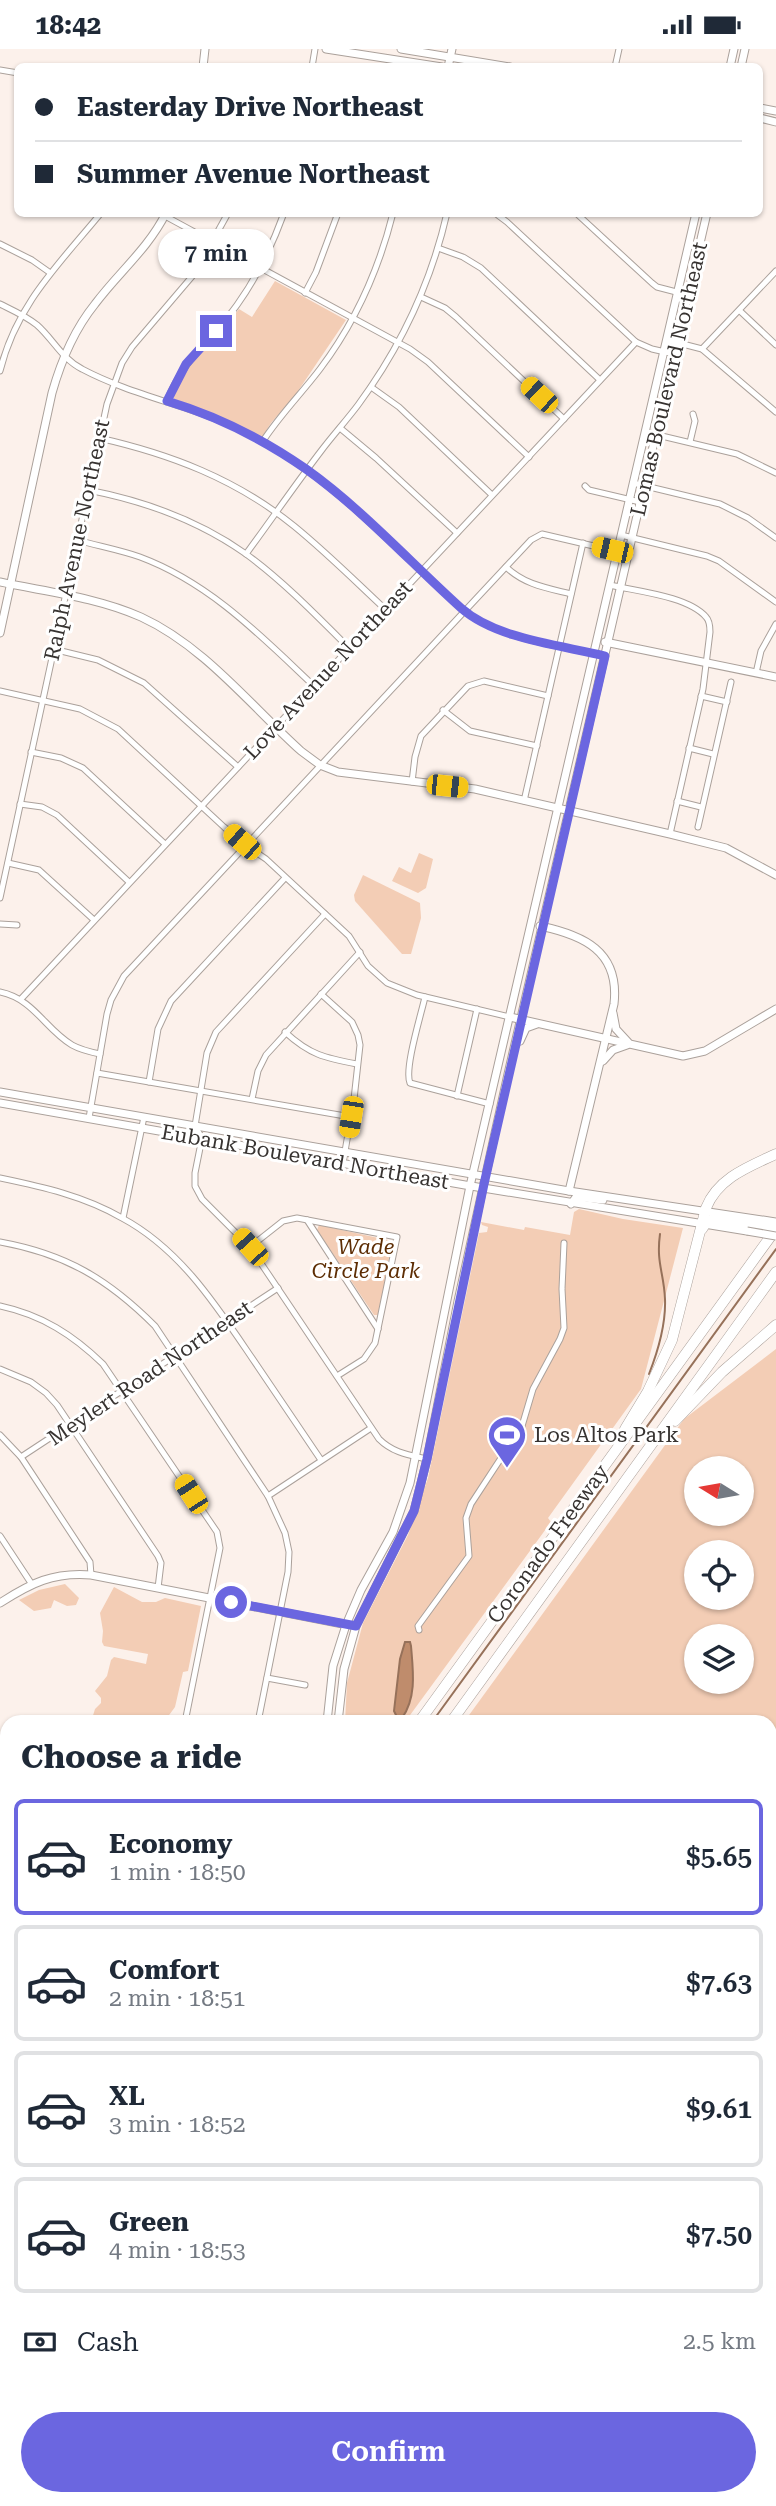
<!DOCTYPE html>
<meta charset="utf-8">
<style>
body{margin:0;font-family:"Roboto Serif",serif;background:#f2f2f3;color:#1f2937;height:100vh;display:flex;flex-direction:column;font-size:26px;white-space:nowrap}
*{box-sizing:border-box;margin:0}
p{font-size:23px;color:#747a83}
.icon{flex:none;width:38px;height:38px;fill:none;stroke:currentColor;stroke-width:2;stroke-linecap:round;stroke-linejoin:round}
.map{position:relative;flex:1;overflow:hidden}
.drawer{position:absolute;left:0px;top:1666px;width:777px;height:791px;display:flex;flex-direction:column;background:#fff;border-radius:21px 21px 0 0;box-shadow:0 2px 5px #0004}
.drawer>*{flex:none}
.top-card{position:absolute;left:14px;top:14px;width:749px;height:154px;border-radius:10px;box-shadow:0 2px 5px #0004;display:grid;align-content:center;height:154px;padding:0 21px;background:#fff}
.needle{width:46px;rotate:281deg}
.buttons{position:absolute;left:684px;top:1407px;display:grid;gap:14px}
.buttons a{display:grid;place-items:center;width:70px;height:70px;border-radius:50%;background:#fff;box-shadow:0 2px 5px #0004;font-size:35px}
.end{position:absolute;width:32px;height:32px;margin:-16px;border:9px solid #6b66e0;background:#fff;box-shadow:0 0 0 4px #fff}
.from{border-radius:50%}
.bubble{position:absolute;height:49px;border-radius:24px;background:#fff;box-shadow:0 2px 5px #0004;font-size:23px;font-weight:600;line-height:49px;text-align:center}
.car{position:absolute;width:21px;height:42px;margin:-21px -10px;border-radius:9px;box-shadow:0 0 5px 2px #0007;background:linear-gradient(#f5c518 24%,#345 0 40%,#f5c518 0 76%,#345 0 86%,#f5c518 0)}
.top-card b{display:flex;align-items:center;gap:24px;height:66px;font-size:26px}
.top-card b+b{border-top:2px solid #e0e1e3}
.top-card i{width:18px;height:18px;background:#1f2937}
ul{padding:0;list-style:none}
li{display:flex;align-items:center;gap:21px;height:116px;margin:0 14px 10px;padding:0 7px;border:4px solid #e0e1e3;border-radius:10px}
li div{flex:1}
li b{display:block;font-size:26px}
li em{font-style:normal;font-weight:600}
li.current{border-color:#6b66e0}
li>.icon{width:63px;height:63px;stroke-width:1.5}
h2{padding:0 21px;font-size:32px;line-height:84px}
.pay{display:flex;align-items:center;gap:18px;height:77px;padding:0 21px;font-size:26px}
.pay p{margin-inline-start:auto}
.primary-button{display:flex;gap:14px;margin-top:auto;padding:14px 21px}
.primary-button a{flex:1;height:80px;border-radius:42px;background:#6b66e0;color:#fff;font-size:28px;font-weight:600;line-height:80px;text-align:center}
.status{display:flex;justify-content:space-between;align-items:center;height:49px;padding:0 35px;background:#fff;direction:ltr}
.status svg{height:19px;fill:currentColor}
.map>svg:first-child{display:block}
.green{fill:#f3cdb5;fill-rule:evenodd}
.water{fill:#bf8c6c;stroke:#96715a;stroke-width:2}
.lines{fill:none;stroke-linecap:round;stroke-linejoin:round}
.stream{stroke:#96715a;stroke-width:2}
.street-casing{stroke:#aba19b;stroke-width:7}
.secondary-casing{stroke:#aba19b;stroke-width:9}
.highway-casing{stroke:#aba19b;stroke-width:11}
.street{stroke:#fff;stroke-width:5}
.secondary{stroke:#fff;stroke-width:7}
.highway{stroke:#fff;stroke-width:10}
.secondary-bridge-casing{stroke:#aba19b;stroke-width:9;stroke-linecap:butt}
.secondary-bridge{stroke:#fff;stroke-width:7}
.route{stroke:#6b66e0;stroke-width:9}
.labels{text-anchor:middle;stroke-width:6;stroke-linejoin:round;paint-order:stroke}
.street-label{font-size:21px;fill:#373331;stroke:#fff}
.park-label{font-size:21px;font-style:italic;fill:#5d2d04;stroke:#fff}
.poi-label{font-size:21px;fill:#373331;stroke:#fff;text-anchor:start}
</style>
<div class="status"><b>18:42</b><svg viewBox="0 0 49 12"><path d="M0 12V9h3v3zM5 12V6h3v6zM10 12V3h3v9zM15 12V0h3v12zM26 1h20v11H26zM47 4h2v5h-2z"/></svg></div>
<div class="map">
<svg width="776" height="2457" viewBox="0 0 776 2457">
<rect width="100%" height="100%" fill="#fcf1eb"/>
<g class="green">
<path d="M275,232L346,271L296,345L271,374L262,388L174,350C173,326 223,280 239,260L252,268Z"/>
<path d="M419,804L433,810L426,839L418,844L392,832L399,818L411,824Z"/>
<path d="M363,826L420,854L421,869L411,905H402L355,852L354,846Z"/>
<path d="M579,1160L623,1170L683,1179L641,1340L548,1469L551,1473L405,1673H345L347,1634L363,1574L408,1486L428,1429L479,1184L487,1183L488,1178L482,1176L481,1173L524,1181L525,1178L570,1186L574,1163Z"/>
<path d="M319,1176L392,1192L379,1265L377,1266H374L317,1181Z"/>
<path d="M776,1300V1994L770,1993V1673H464L684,1370ZM696,1419H742V1465H696ZM742,1503V1549H696V1503ZM696,1587H742V1633H696Z"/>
<path d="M65,1535L79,1549L76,1556L67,1557L54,1551L51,1559L34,1562L19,1551L39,1541Z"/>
<path d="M114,1538L142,1553H156L165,1549L201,1557L188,1622L183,1623L175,1658L164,1673H91L95,1660L101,1654V1649L95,1642L107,1627L111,1611L114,1608L146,1615L148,1605L104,1597L102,1593L103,1582L100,1564Z"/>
</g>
<path class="water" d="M405,1593H410L411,1597C413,1621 417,1648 402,1669L397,1668L394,1662L400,1610Z"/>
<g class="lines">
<g class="stream">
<path d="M649,1325C658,1302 666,1275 665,1250C664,1224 656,1214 660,1185"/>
<path d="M432,1673L776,1200"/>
<path d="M0,2264L7,2254"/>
</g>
<g class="street-casing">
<g id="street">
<path d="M312,18L315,0"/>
<path d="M615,18L619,0"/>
<path d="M0,21L18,24"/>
<path d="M495,164L507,173L636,293L652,300L674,305"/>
<path d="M576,164L652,234L657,238L688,246"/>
<path d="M165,167L410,300L428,313L529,408"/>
<path d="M0,195L32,211L49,223"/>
<path d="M438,199L463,208L481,219L600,331"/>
<path d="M305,244L316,223L338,164"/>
<path d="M421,248L445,259L456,268L564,370"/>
<path d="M0,255C12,261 26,267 37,276C53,290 62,310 82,320C135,348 194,357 247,384C330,426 393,498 461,559C496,590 560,597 605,607"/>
<path d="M740,262L776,296"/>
<path d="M667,291L702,300L776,363"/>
<path d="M702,300L776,222"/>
<path d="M0,322C16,256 59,215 101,164"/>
<path d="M371,338L399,358L492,446"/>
<path d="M167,352C183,310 212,291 237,256C257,228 272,197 284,164"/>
<path d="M340,379L376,409L457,484"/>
<path d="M645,383L737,405L776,424"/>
<path d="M99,389C170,405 236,430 294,477C326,503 355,532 385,560"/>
<path d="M263,392C280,366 301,345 320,320C354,275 379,220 393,164"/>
<path d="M690,393L695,372L693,365"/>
<path d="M633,434L720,455L748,469L776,489"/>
<path d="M585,437L589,441L640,453"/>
<path d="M88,441C145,452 198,471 246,505C283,532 317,567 349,599"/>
<path d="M621,486L707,507L719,512L776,553"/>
<path d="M77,491C98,497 120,501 140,508C210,534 261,587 314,637"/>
<path d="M246,505C271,471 295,436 321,402C333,386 346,372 358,356C400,299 431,234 447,164"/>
<path d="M506,518C525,536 547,539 571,545"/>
<path d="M610,536C635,542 688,547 706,568C710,572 710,578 710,583L703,640L670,785"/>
<path d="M53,600L98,611L144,634L238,718"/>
<path d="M756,624L761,602L776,575"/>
<path d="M0,642L80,660L118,680L224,778L245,796L266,810L349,887L368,917L387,934L417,946L510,968"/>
<path d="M701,647L727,653"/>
<path d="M443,661L470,682L537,697"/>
<path d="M689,699L713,705"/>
<path d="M31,703L61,709L83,719L165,795"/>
<path d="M412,733L415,708L421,687L468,637L484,632L548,647"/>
<path d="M524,752L583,494"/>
<path d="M677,752L701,758"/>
<path d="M20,755L42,758L57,766L129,833"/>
<path d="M698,778L731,633"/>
<path d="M8,814L39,821L94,871"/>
<path d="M0,849L107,355L122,314L132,298L195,224L228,164"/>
<path d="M325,865L216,983L207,1004L195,1077L202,1089L195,1124V1137L202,1150L250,1198L379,1390C393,1404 409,1406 427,1410"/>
<path d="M0,875L17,876"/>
<path d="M0,943C34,950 45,980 72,996C81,1001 90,1003 100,1005"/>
<path d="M321,945L352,973L358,986L360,996L354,1050L343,1114"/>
<path d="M425,948C421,966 404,1020 410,1034L490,1055"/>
<path d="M21,950L636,293"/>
<path d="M285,983C310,1006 325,1009 357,1015"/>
<path d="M97,1024L351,1068"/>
<path d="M149,1033L158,980L171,952L285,829"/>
<path d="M457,1047L477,960"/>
<path d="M252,1050L258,1022L266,1006L360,903"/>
<path d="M89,1069L107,965L111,951L124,927L531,491L542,485L628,505"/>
<path d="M0,1129C43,1138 84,1147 122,1169C180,1200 216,1256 252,1309C275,1343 298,1377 321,1411"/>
<path d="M123,1169L144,1068"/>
<path d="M307,1171L378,1280"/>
<path d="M0,1193C66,1205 108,1230 155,1277L268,1447L285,1484L289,1503L288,1523L258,1673"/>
<path d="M250,1198L283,1172L297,1169L397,1188L375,1294L364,1310L337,1327"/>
<path d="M0,1257C42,1266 73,1286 103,1315L217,1483L220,1499L185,1673"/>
<path d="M0,1320L31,1333L46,1344L57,1356L158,1507L161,1514L158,1539"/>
<path d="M0,1386L21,1408L90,1513L91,1526"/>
<path d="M21,1408L278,1239"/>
<path d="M268,1447L371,1379"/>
<path d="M0,1487L31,1534"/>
<path d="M419,1581L418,1577L469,1507L466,1469L471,1455L522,1377L533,1340L560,1290L564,1279L562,1240L564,1194"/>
<path d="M267,1629L305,1636"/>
<path d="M0,1721L7,1728"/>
<path d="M0,1787L7,1783"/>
<path d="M0,1860L7,1855"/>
<path d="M0,1933L7,1928"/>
<path d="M0,2004L7,2001"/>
<path d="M770,2061L776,2062"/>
<path d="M0,2071L7,2069"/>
<path d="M770,2099L776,2100"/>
<path d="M770,2394L776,2395"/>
<path d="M701,2450L734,2457"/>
<path d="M75,2452L100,2457"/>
<path d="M292,2457L293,2450"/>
<path d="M360,2457L361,2450"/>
<path d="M429,2457L430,2450"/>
</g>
</g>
<g class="secondary-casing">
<g id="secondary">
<path d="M326,0L442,18"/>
<path d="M401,0L510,18"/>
<path d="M203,18L205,0"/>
<path d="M448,18L452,0"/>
<path d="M730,18L734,0"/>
<path d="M741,18L745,0"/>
<path d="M760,59L776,62"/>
<path d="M760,69L776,73"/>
<path d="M0,533C47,543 96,548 141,568C204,597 250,656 301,702L320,716L338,723L475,740L670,785L726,799L776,826"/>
<path d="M0,584L52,344C61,312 74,281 95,255C118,224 148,200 166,164"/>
<path d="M605,593L776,628"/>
<path d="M540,877C583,886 620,902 614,955L569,1142"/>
<path d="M613,964L616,980L628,993"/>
<path d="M510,968L683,1007L705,1002L776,960"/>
<path d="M520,992L526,979L537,975"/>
<path d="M603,1012L613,1001L627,996"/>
<path d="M0,1043L569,1142L776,1173"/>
<path d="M0,1054L465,1136L747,1182"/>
<path d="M571,1155L576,1148L603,1151"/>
<path d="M0,1554C31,1534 53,1523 91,1526L348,1576"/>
<path d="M327,1673L333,1617L346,1576L361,1541L393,1483L410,1434L470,1137L696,164"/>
<path d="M338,1673L344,1620L356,1577L414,1462L427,1410L458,1252L508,1025L707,164"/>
<path d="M770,2006L776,2007"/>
<path d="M0,2189L7,2190"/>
<path d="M0,2204L7,2205"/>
<path d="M770,2318L776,2319"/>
<path d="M770,2329L776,2330"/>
<path d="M209,2457L211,2450"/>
<path d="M220,2457L221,2450"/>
<path d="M498,2457L500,2450"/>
</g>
</g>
<g class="highway-casing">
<g id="highway">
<path d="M702,1180L707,1172L714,1170L776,1179"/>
<path d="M675,1372L722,1323L776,1276"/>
<path d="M625,1380L648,1342L672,1291L706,1159C718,1129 748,1118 776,1105"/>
<path d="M419,1673L776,1180"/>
<path d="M451,1673L776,1223"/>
<path d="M0,2148L7,2142"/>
<path d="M0,2244L7,2235"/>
<path d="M0,2285L7,2276"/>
<path d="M0,2315L7,2310"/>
</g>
</g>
<use href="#street" class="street"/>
<use href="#secondary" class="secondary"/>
<use href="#highway" class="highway"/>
<g class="secondary-bridge-casing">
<path id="secondary-bridge" d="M747,1182L776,1187"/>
</g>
<use href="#secondary-bridge" class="secondary-bridge"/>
</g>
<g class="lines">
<path class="route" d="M216,282L186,315L167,352C217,367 263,390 306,420C362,460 410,513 461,559C496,590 560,596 605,607L484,1135L427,1410L414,1462L356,1577L231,1553"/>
</g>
<defs>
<g id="stadium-pin" transform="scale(2.0125)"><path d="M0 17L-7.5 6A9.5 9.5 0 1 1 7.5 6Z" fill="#6b66e0" stroke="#fff"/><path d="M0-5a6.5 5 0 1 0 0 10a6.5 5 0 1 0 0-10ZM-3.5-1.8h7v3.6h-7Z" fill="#fff"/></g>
</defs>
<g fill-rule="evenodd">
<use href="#stadium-pin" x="507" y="1386"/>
</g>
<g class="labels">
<g class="street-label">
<text transform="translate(669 330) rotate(-77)" y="7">Lomas Boulevard Northeast</text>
<text transform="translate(77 491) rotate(-78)" y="7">Ralph Avenue Northeast</text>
<text transform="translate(328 621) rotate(-47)" y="7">Love Avenue Northeast</text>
<text transform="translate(305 1108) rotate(10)" y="7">Eubank Boulevard Northeast</text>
<text transform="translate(150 1324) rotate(-34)" y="7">Meylert Road Northeast</text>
<text transform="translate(548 1495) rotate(-54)" y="7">Coronado Freeway</text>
</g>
<g class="park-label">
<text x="366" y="1205">Wade<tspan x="366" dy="24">Circle Park</tspan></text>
</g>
<g class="poi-label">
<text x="534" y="1393">Los Altos Park</text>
</g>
</g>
</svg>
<div class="buttons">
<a><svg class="needle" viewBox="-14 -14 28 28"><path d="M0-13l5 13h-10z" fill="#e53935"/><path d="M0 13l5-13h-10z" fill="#747a83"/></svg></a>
<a><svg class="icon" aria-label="locate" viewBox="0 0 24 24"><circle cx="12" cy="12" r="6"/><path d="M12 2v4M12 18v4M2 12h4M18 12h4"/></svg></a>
<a><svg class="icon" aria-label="layers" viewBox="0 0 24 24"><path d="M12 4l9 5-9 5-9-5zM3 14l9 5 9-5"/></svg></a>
</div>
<i class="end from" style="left:231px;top:1553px"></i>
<i class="end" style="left:216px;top:282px"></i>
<div class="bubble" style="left:158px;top:180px;width:116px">7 min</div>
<i class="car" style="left:539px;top:346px;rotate:313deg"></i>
<i class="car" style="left:612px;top:501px;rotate:283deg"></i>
<i class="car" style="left:447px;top:737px;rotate:96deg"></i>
<i class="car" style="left:242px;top:793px;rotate:311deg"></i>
<i class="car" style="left:351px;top:1068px;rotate:189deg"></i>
<i class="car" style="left:250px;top:1198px;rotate:318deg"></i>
<i class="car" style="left:191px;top:1445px;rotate:327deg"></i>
<div class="top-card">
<b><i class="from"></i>Easterday Drive Northeast</b>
<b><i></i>Summer Avenue Northeast</b>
</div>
<section class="drawer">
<h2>Choose a ride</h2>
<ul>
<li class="current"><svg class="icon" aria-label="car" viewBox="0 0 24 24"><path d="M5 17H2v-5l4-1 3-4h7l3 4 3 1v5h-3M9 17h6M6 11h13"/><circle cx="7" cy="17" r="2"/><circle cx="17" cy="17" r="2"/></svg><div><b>Economy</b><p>1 min · 18:50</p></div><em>$5.65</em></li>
<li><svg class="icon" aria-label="car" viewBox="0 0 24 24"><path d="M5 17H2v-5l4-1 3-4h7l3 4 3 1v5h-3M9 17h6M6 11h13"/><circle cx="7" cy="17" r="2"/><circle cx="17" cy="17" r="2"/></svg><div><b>Comfort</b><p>2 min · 18:51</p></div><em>$7.63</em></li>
<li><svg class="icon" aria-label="car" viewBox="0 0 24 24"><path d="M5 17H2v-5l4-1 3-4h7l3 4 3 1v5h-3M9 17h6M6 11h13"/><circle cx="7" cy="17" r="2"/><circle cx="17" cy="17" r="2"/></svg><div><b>XL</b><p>3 min · 18:52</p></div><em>$9.61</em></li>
<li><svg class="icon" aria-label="car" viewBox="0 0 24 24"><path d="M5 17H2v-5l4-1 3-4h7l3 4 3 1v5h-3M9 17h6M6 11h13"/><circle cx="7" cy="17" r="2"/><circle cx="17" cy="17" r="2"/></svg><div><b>Green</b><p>4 min · 18:53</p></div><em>$7.50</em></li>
</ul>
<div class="pay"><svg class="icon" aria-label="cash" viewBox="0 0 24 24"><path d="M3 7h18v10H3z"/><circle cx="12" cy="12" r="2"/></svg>Cash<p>2.5 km</p></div>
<div class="primary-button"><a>Confirm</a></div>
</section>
</div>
